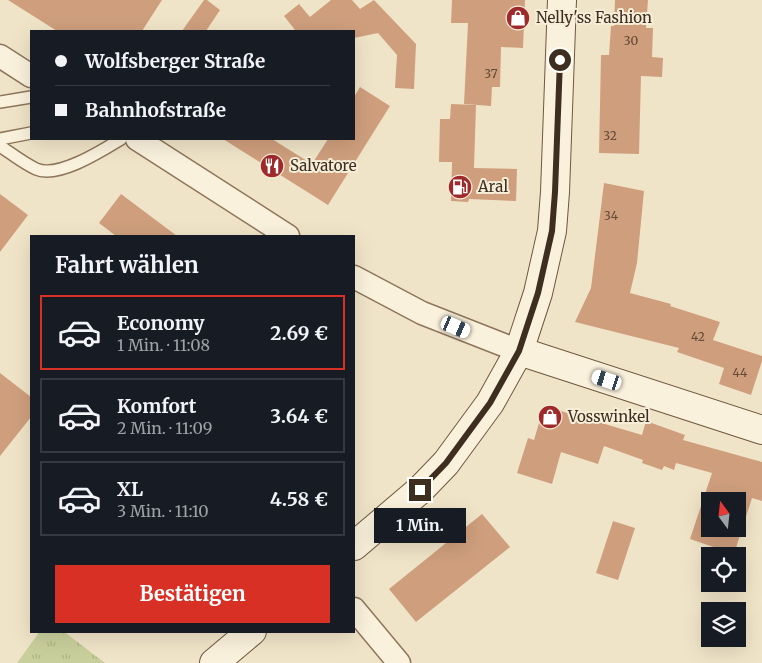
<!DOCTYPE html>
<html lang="de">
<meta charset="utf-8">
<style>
body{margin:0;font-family:Merriweather,serif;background:#242831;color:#f1f3f6;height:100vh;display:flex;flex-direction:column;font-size:19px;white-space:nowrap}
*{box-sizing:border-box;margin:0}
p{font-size:16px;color:#9ea1a6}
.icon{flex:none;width:28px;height:28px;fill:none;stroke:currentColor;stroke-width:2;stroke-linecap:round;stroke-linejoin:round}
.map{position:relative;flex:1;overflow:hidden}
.sheet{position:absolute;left:30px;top:235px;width:325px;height:398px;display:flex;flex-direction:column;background:#171b24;border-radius:0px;box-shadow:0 5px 20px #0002}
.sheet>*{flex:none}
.guide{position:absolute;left:30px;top:30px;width:325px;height:110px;border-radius:0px;box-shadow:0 5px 20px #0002;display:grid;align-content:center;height:110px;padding:0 25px;background:#171b24}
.needle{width:32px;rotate:345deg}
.tools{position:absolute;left:701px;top:492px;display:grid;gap:10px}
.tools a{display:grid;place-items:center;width:45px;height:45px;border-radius:0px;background:#171b24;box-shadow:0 5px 20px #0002;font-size:25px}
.end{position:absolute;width:22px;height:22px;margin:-11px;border:6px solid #3d2e20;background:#fff;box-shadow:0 0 0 2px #fff}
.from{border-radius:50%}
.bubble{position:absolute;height:35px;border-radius:0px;background:#171b24;box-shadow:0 5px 20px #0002;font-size:16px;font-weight:700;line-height:35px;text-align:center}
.car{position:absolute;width:15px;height:30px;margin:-15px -8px;border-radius:6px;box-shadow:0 0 4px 1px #0007;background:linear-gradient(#fff 24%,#345 0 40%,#fff 0 76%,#345 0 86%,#fff 0)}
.guide b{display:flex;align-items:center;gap:18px;height:48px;font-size:19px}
.guide b+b{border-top:1px solid #363941}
.guide i{width:12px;height:12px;background:#f1f3f6}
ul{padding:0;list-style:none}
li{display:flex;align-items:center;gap:15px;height:75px;margin:0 10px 8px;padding:0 15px;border:2px solid #363941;border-radius:0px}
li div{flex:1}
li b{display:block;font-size:19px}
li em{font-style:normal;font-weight:700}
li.active{border-color:#d93025}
li>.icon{width:45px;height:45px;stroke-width:1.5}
h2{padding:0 25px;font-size:22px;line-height:60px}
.button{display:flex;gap:10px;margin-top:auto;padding:10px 25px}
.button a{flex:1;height:58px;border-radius:0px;background:#d93025;color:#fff;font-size:20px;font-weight:700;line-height:58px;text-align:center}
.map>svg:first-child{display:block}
.grass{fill:url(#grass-tufts)}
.building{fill:#cf9f7d;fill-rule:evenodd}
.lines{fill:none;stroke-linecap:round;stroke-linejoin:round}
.service-casing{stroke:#8d765c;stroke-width:14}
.minor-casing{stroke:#8d765c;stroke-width:25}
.secondary-casing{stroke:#6f573f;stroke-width:30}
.service{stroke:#faf1dc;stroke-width:11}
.minor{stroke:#faf1dc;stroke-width:22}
.secondary{stroke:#faf1dc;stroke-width:28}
.route{stroke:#3d2e20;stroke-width:6}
.labels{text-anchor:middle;stroke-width:4;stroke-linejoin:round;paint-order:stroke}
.number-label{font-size:12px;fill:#624a37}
.poi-label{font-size:15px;fill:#3d2e20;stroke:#f7eed8;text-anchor:start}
</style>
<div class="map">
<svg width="762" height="663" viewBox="0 0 762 663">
<defs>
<pattern id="grass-tufts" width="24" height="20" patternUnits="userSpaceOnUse" patternTransform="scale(1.25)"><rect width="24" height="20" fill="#c9cf9b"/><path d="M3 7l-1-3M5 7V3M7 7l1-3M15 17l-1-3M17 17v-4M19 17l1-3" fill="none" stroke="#aeb285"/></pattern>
</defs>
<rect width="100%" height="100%" fill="#f0e4c8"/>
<path class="grass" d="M40,631H63L105,663H17Z"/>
<g class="building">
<path d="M8,0H162L142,31H57Z"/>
<path d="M204,0H207L220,10L206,31H182Z"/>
<path d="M331,0H352L360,9L374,0L416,44L414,89L395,88L397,55L378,33L354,38V31H293L295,30L284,16L299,4L310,17Z"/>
<path d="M452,0H525L523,48L501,47L500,87H492L491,106L464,104L468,23H451Z"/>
<path d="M615,0H648L646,28H653L652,57L663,58L662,77L641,76L639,154L599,153L601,55H609L611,26H614Z"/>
<path d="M360,87L390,106L328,205L223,139H272L312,164L328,139H354V97Z"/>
<path d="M451,104L476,105L474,168L517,169L516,201L469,199L468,202L451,201L452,162H439L440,119H450Z"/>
<path d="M604,183L644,191L637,263L630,293L671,304L670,306L720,322L713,340L762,356V361L751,395L719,384L724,368L677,352L679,348L575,322L591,288Z"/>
<path d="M0,194L28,215L0,252Z"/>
<path d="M121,194L177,236H116L99,223Z"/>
<path d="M0,373L31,397V417L0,456Z"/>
<path d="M544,406L642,435L646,421L685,435L683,440L762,462V501L752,498L734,554L690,539L712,473L676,463L674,470L664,466L662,470L642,463L643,460L604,446L598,464L561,452L552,484L517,473L528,438L534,440ZM710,501H738V529H710Z"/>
<path d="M482,514L510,547L416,622L389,589Z"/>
<path d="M613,521L635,528L618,580L596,573Z"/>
</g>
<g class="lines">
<g class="service-casing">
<g id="service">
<path d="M0,102L31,97"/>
<path d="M0,139L31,133"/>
<path d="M0,146C12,154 23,163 36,169C58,179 103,150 121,139"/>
</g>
</g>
<g class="minor-casing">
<g id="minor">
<path d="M0,56L31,76"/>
<path d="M137,139L288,236"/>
<path d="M354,277L422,313L519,351"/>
<path d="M354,609L399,663"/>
</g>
</g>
<g class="secondary-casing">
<g id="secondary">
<path d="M519,351L762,430"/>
<path d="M354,546L420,490L446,463L490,403L519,351L538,293L552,231L555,192L562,0"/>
<path d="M214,663L252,631"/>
</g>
</g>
<use href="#service" class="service"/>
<use href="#minor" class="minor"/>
<use href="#secondary" class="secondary"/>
</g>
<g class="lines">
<path class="route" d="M420,490L446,463L490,403L519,351L538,293L552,231L555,192L560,60"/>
</g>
<defs>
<g id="shop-disc" transform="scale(1.25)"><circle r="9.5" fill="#9e2a2b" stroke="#f7eed8"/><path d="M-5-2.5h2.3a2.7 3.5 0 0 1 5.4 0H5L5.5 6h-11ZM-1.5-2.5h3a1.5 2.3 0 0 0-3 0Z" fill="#fff"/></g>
<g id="restaurant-disc" transform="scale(1.25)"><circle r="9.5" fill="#9e2a2b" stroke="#f7eed8"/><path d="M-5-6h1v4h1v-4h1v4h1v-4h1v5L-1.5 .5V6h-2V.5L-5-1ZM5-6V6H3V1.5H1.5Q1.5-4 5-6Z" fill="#fff"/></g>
<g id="fuel-disc" transform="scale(1.25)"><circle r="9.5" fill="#9e2a2b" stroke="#f7eed8"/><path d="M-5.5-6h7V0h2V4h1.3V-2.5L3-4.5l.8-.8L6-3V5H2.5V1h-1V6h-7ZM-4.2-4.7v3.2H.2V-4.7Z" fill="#fff"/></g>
</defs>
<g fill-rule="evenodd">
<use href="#shop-disc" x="518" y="18"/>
<use href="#restaurant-disc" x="272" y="166"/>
<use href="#fuel-disc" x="460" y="187"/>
<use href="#shop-disc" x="550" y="417"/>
</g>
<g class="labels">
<g class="number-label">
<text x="631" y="45">30</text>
<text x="491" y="78">37</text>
<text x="610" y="140">32</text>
<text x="611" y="220">34</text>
<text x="698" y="341">42</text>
<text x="740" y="377">44</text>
</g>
<g class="poi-label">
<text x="536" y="23">Nelly'ss Fashion</text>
<text x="290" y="171">Salvatore</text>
<text x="478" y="192">Aral</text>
<text x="568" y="422">Vosswinkel</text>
</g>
</g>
</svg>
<div class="tools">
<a><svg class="needle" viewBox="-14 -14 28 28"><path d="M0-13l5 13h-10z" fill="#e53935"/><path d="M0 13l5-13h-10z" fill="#9ea1a6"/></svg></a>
<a><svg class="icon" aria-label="locate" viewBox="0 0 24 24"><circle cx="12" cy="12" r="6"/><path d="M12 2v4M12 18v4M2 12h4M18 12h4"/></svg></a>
<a><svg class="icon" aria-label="layers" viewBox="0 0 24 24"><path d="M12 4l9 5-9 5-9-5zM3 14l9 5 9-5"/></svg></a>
</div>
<i class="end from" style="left:560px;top:60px"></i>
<i class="end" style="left:420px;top:490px"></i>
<div class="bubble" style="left:374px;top:508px;width:92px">1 Min.</div>
<i class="car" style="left:456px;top:327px;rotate:113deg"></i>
<i class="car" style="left:607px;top:380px;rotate:288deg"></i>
<div class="guide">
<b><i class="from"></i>Wolfsberger Straße</b>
<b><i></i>Bahnhofstraße</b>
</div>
<section class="sheet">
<h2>Fahrt wählen</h2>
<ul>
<li class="active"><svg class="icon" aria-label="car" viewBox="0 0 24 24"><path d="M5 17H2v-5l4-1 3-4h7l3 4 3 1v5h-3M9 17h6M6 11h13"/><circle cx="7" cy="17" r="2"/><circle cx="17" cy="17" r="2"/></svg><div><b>Economy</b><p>1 Min. · 11:08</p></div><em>2.69 €</em></li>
<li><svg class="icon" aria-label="car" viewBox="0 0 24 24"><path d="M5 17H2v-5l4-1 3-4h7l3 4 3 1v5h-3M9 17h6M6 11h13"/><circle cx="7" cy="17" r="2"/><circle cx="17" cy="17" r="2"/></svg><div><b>Komfort</b><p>2 Min. · 11:09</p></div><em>3.64 €</em></li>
<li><svg class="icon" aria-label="car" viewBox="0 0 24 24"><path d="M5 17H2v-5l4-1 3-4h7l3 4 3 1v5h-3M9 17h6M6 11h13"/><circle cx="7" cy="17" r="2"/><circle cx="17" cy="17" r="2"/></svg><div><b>XL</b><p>3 Min. · 11:10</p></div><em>4.58 €</em></li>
</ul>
<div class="button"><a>Bestätigen</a></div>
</section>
</div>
